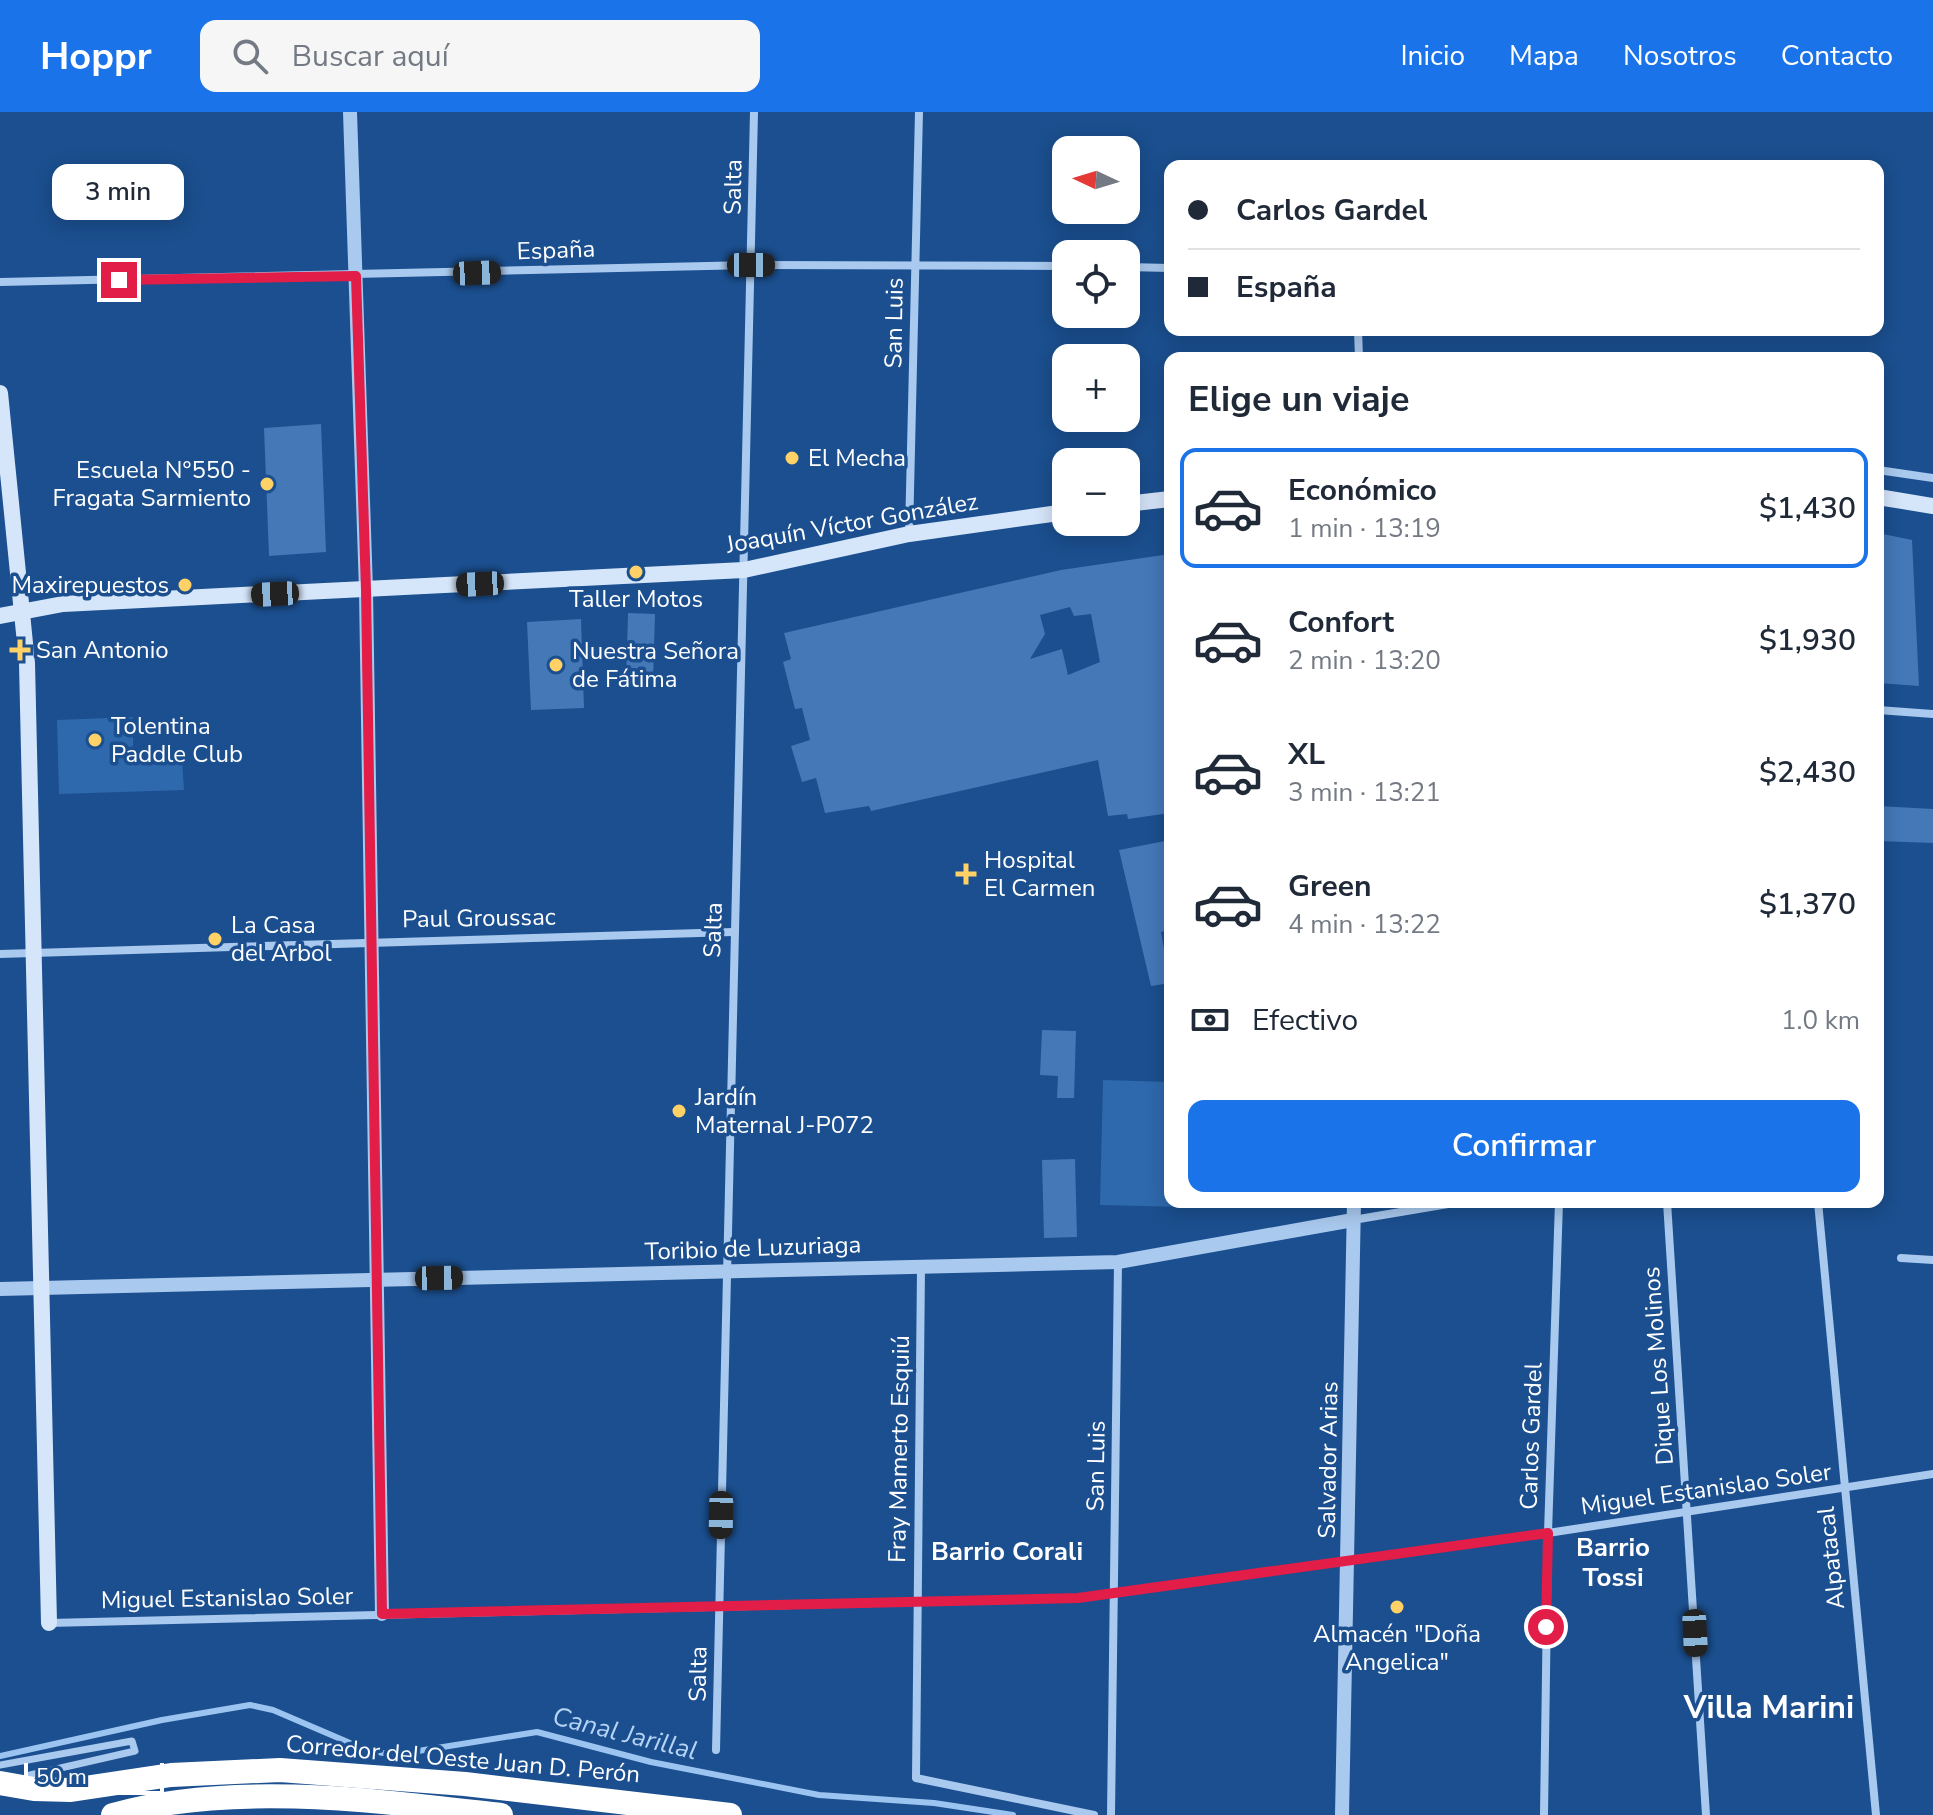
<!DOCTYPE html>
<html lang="es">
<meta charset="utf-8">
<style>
body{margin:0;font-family:"Nunito Sans",sans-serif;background:#f6f6f7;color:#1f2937;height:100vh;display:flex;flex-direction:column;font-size:30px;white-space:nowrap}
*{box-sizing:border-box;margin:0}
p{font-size:26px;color:#747a83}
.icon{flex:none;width:44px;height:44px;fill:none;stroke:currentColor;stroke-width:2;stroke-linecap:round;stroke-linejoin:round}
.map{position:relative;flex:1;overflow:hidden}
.details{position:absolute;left:1164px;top:240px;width:720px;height:856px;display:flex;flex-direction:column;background:#fff;border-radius:16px;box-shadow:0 4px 20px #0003}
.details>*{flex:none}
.hud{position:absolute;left:1164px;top:48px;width:720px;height:176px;border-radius:16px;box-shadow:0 4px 20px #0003;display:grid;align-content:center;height:176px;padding:0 24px;background:#fff}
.needle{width:52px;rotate:274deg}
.buttons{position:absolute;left:1052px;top:24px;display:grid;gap:16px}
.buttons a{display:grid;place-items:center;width:88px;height:88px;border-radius:16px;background:#fff;box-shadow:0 4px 20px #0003;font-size:40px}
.scale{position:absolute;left:24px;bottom:20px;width:140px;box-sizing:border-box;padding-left:8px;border:4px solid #fff;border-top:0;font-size:22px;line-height:28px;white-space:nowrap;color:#fff;-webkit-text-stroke:6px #1b4f8f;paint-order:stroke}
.end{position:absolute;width:36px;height:36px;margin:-18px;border:10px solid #e11d48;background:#fff;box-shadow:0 0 0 4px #fff}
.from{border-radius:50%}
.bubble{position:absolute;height:56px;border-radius:16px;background:#fff;box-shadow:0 4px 20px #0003;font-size:26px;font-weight:600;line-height:56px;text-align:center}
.car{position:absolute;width:24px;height:48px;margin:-24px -12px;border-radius:10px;box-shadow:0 0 6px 2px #0007;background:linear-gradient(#222 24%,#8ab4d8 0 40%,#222 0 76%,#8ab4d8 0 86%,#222 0)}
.hud b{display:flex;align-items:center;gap:28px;height:76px;font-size:30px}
.hud b+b{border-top:2px solid #e0e1e3}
.hud i{width:20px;height:20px;background:#1f2937}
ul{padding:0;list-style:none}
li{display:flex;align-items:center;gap:24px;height:120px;margin:0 16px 12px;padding:0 8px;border:4px solid transparent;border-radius:16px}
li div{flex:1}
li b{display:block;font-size:30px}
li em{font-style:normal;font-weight:600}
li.current{border-color:#1a73e8}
li>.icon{width:72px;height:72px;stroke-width:1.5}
h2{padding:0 24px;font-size:36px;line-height:96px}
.pay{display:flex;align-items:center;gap:20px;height:88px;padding:0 24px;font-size:30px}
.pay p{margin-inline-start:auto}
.cta{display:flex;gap:16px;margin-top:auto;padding:16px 24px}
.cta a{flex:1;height:92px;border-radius:16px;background:#1a73e8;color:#fff;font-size:32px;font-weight:600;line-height:92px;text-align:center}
header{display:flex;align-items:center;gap:48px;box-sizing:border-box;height:112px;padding:0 40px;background:#1a73e8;color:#fff}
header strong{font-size:38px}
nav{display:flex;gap:44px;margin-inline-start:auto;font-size:28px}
.search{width:560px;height:72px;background:#f6f6f7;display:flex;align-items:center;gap:20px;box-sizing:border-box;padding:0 28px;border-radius:16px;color:#747a83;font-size:30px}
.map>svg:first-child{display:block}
.pitch{fill:#2e69ad}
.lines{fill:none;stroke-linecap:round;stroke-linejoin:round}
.stream{stroke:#9cc4f0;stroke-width:6}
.building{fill:#4478b7;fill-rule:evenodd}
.pedestrian{stroke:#a9c9ee;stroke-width:7}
.minor{stroke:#a9c9ee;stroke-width:8}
.tertiary{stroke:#a9c9ee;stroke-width:14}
.secondary{stroke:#d6e6fa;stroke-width:16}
.motorway{stroke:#fff;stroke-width:24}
.route{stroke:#e11d48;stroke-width:10}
.poi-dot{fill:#ffd166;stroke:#1b4f8f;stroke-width:3}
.labels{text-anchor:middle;stroke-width:7;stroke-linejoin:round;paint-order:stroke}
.street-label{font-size:24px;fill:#fff;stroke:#1b4f8f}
.poi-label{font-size:24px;fill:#fff;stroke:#1b4f8f;text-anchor:start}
.neighbourhood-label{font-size:26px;font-weight:bold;fill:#fff;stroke:#1b4f8f}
.water-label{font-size:26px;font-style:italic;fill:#b5d3f5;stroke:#1b4f8f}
.district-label{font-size:32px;font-weight:bold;fill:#fff;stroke:#1b4f8f}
</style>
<header>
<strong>Hoppr</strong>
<div class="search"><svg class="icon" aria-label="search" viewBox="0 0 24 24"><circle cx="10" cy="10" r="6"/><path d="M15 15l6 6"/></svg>Buscar aquí</div>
<nav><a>Inicio</a><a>Mapa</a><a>Nosotros</a><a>Contacto</a></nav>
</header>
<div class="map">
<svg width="1933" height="1703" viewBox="0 0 1933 1703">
<rect width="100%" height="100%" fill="#1b4f8f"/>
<g class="pitch">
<path d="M133,605V647H182L184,678L59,682L57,608Z"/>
<path d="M1103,968L1170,970V1090H1183V1095L1100,1093Z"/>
</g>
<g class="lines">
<path class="stream" d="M0,1644L162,1608L250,1593L273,1598L364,1637L393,1643L537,1620L651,1650L819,1683L934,1691L1013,1703"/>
</g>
<g class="building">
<path d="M321,312L326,440L269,444L264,316Z"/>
<path d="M1878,421L1912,428L1919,574L1878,571Z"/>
<path d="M1170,442V701L1128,707L1127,702L1108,704L1098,648L871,699L869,694L825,701L816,666L802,670L791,634L810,628L802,596L795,597L783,550L791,547L784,521L1061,458ZM1070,495L1074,504L1091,502L1100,550L1068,563L1062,537L1030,547L1045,522L1040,503Z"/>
<path d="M628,501L655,502L653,571H626Z"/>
<path d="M581,507L584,596L531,598L527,510Z"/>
<path d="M1878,694L1933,697V731L1878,729Z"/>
<path d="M1170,728V818L1161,820L1170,871L1151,874L1119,738Z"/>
<path d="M1042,918L1076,919L1074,986H1057L1058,964L1040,963Z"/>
<path d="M1075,1047L1077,1125L1044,1126L1042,1048Z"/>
</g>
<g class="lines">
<path class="pedestrian" d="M0,1653L132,1629L135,1639L30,1663"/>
<g class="minor">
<path d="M1126,155L1170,156"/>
<path d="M0,170L751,153L1066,154"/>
<path d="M1358,218L1359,246"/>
<path d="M1878,358L1933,366"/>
<path d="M909,421L919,0"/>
<path d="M1878,598L1933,602"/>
<path d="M0,842L733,820"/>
<path d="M1878,1018H1879"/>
<path d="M1667,1090L1706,1703"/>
<path d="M1818,1090L1876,1703"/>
<path d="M1353,1108L1460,1090"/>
<path d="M1901,1146L1933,1148"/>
<path d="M921,1155L916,1666L1094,1703"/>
<path d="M49,1511L1078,1486L1548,1421L1933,1362"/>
<path d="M716,1638L754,0"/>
<path d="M1111,1703L1118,1150"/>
<path d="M1544,1703L1548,1421L1559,1090"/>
</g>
<g class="tertiary">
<path d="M350,0L366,478L382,1502"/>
<path d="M0,1177L1118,1150L1353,1108"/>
<path d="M1342,1703L1354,1090"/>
</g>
<g class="secondary">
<path d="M0,281L27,551L49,1511"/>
<path d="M1878,385L1933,394"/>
<path d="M1126,392L1170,387"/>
<path d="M0,504L63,492L744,458L909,422L1066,400"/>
</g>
<g class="motorway">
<path d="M0,1671L34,1677L71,1678L171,1663L280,1658L465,1672L730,1703"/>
<path d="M113,1703C233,1669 379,1689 501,1703"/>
</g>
</g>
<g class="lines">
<path class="route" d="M119,168L356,164L366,478L382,1502L1078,1486L1548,1421L1546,1515"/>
</g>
<g class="poi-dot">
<circle cx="792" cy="346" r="8"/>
<circle cx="267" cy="372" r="8"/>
<circle cx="636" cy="460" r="8"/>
<circle cx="185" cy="473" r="8"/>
<path d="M16 526h8v8h8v8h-8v8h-8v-8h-8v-8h8z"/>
<circle cx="556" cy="553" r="8"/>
<circle cx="95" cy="628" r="8"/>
<path d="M962 750h8v8h8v8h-8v8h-8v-8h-8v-8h8z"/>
<circle cx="215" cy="827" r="8"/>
<circle cx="679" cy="999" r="8"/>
<circle cx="1397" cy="1495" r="8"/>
</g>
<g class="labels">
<g class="street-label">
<text transform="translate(733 75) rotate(-89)" y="8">Salta</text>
<text transform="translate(556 138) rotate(-2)" y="8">España</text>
<text transform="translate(894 211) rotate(-89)" y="8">San Luis</text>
<text transform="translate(852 411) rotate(-10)" y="8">Joaquín Víctor González</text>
<text transform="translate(479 806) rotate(-1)" y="8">Paul Groussac</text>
<text transform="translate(713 818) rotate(-88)" y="8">Salta</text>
<text transform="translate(753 1136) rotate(-2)" y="8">Toribio de Luzuriaga</text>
<text transform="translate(1658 1254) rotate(-94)" y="8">Dique Los Molinos</text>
<text transform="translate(1531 1324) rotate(-88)" y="8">Carlos Gardel</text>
<text transform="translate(899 1337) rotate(-89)" y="8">Fray Mamerto Esquiú</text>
<text transform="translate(1328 1348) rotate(-89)" y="8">Salvador Arias</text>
<text transform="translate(1096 1354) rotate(-89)" y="8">San Luis</text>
<text transform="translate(1706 1377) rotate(-8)" y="8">Miguel Estanislao Soler</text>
<text transform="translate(1831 1446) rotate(-96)" y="8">Alpatacal</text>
<text transform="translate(227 1486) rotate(-1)" y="8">Miguel Estanislao Soler</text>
<text transform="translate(698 1562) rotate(-89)" y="8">Salta</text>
<text transform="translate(463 1647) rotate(5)" y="8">Corredor del Oeste Juan D. Perón</text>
</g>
<g class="poi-label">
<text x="808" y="354">El Mecha</text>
<text x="251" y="366" text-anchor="end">Escuela N°550 -<tspan x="251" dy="28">Fragata Sarmiento</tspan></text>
<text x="169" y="481" text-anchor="end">Maxirepuestos</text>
<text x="636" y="495" text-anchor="middle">Taller Motos</text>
<text x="36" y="546">San Antonio</text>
<text x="572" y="547">Nuestra Señora<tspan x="572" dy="28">de Fátima</tspan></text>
<text x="111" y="622">Tolentina<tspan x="111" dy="28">Paddle Club</tspan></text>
<text x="984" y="756">Hospital<tspan x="984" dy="28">El Carmen</tspan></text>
<text x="231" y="821">La Casa<tspan x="231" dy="28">del Arbol</tspan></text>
<text x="695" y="993">Jardín<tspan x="695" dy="28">Maternal J-P072</tspan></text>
<text x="1397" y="1530" text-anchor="middle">Almacén "Doña<tspan x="1397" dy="28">Angelica"</tspan></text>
</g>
<g class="neighbourhood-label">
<text x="1613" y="1444">Barrio<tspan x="1613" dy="30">Tossi</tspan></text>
<text x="1007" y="1448">Barrio Corali</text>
</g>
<g class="water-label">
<text transform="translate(625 1621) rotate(14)" y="9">Canal Jarillal</text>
</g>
<g class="district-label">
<text x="1769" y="1606">Villa Marini</text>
</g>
</g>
</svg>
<div class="buttons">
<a><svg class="needle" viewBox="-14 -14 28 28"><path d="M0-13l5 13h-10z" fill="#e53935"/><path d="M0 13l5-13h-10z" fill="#747a83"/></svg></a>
<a><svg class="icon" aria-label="locate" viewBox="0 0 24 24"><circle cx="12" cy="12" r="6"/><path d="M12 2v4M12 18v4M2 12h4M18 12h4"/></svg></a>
<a>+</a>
<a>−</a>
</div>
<div class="scale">50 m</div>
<i class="end from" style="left:1546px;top:1515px"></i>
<i class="end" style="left:119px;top:168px"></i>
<div class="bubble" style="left:52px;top:52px;width:132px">3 min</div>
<i class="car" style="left:751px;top:153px;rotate:90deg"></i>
<i class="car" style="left:477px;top:161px;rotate:88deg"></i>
<i class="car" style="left:480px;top:472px;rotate:267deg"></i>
<i class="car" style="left:275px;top:482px;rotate:267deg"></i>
<i class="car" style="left:439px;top:1166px;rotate:89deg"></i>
<i class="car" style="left:721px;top:1403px;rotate:181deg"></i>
<i class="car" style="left:1695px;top:1521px;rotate:177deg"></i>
<div class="hud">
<b><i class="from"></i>Carlos Gardel</b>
<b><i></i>España</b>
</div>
<section class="details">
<h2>Elige un viaje</h2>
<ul>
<li class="current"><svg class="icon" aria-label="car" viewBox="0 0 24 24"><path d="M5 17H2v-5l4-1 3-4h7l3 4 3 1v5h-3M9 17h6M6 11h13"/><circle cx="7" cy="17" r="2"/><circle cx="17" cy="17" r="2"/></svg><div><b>Económico</b><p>1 min · 13:19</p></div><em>$1,430</em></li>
<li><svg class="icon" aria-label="car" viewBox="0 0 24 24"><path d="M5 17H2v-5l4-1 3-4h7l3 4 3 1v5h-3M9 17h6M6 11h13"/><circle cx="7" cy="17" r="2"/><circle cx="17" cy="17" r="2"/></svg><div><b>Confort</b><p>2 min · 13:20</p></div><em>$1,930</em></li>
<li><svg class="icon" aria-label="car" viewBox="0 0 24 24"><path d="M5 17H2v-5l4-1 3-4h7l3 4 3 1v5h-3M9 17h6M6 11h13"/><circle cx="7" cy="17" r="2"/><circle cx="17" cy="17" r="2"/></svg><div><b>XL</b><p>3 min · 13:21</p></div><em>$2,430</em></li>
<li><svg class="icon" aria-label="car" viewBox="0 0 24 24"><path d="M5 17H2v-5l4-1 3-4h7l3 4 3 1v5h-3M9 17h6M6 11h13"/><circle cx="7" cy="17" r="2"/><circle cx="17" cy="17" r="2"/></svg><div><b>Green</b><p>4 min · 13:22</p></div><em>$1,370</em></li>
</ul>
<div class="pay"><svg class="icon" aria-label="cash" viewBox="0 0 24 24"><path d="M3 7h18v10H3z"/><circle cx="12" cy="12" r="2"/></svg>Efectivo<p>1.0 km</p></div>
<div class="cta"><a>Confirmar</a></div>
</section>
</div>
